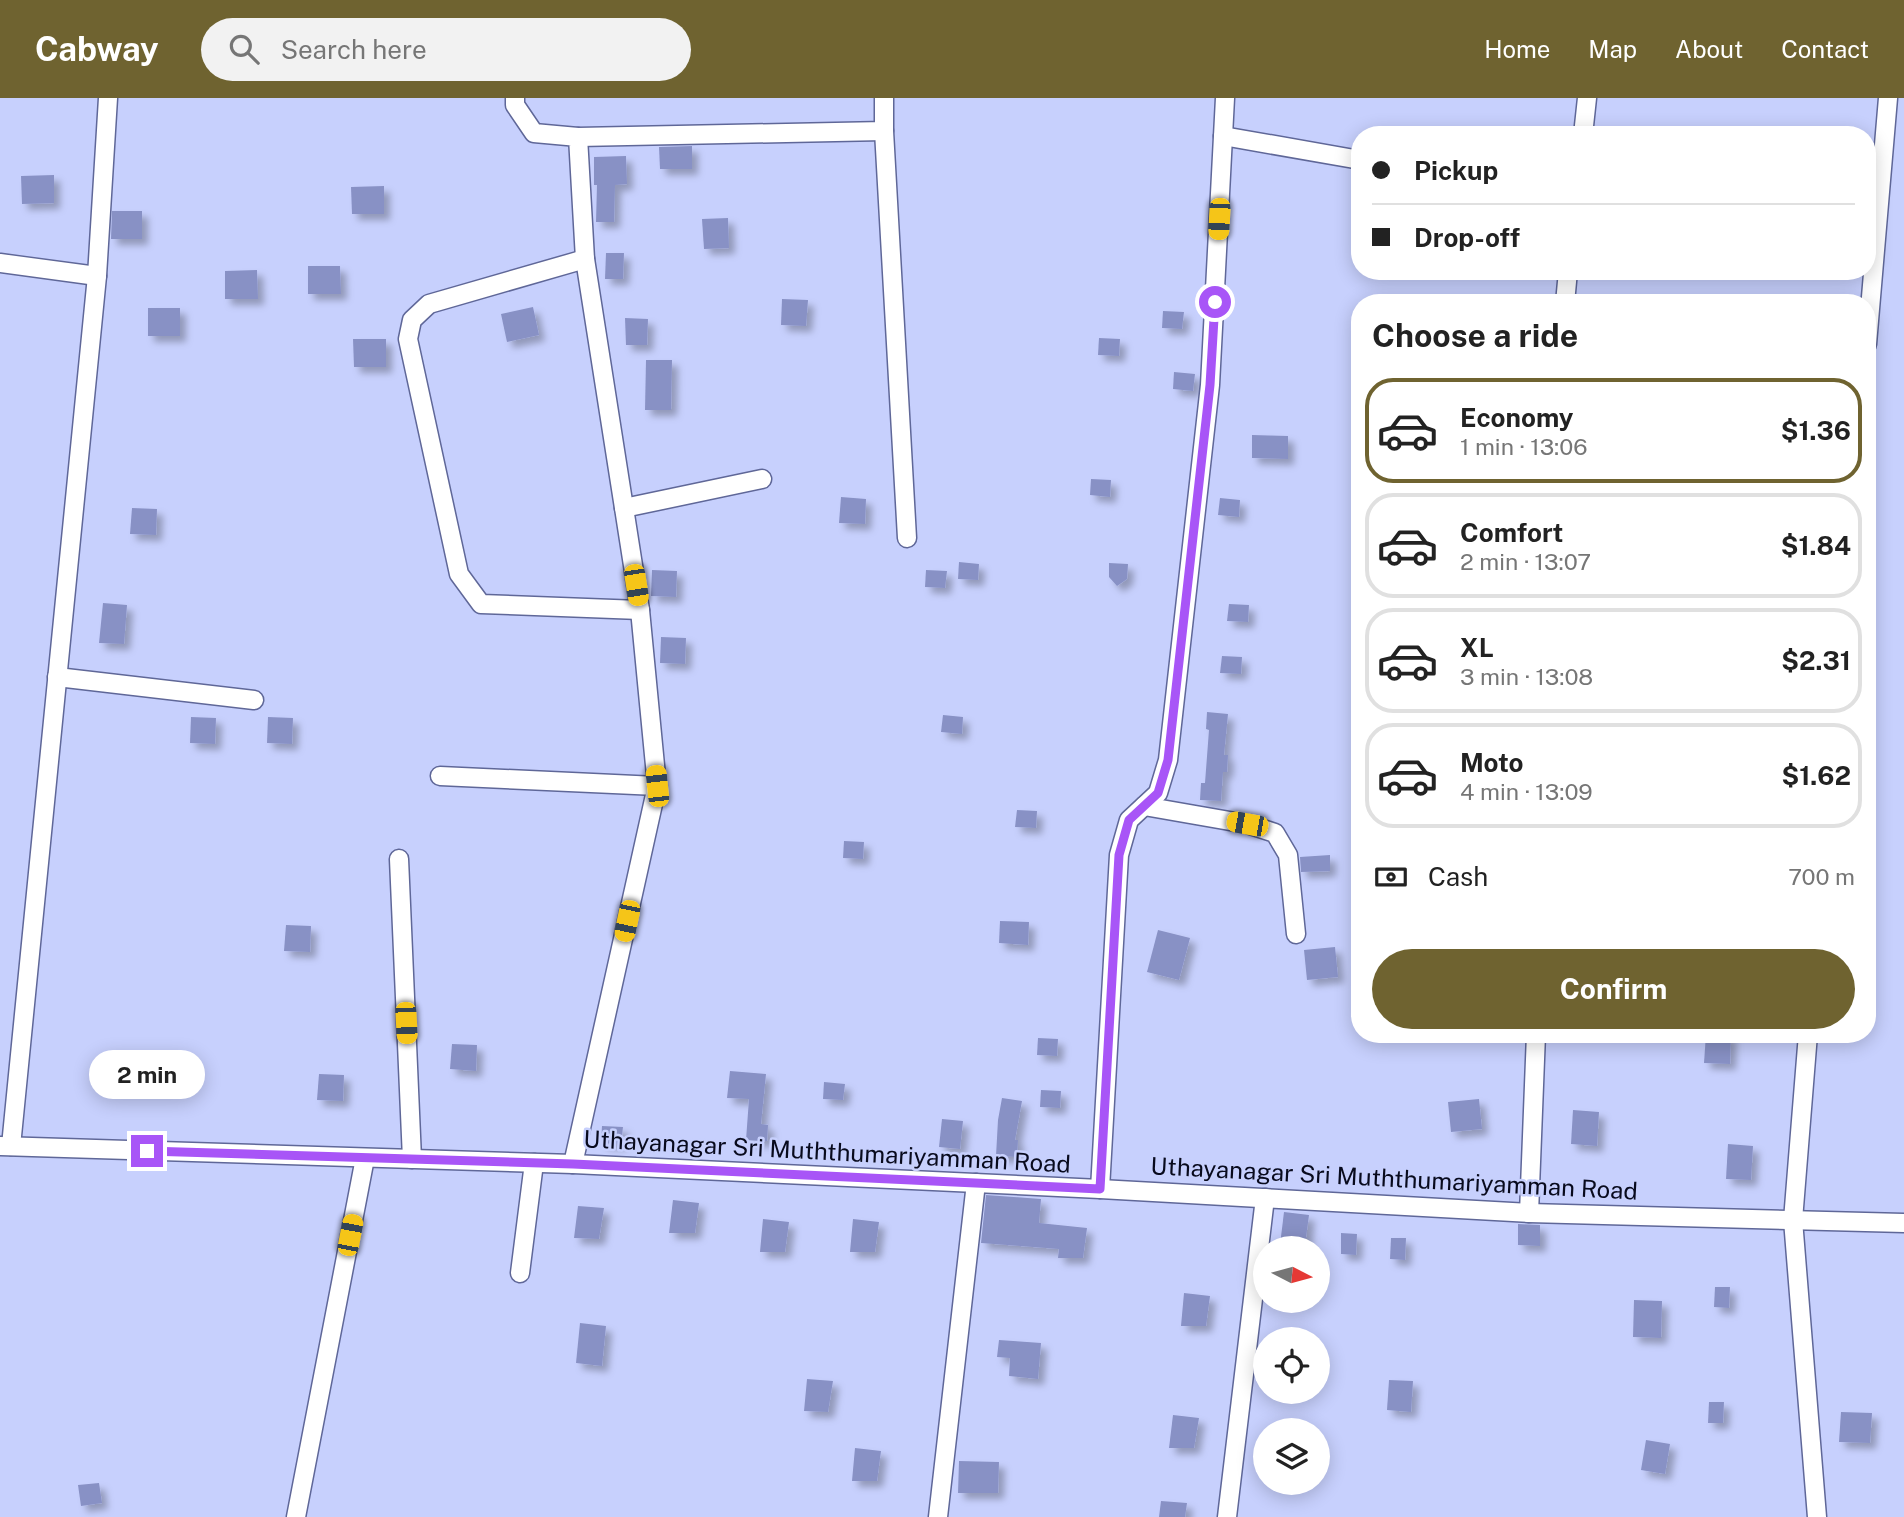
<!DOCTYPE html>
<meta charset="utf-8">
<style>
body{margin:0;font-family:"Public Sans",sans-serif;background:#f2f2f2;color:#222;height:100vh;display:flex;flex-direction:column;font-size:26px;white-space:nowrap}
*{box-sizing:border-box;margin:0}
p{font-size:23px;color:#767676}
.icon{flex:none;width:38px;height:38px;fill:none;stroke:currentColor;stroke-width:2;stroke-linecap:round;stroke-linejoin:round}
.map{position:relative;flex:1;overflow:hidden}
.sheet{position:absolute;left:1351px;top:196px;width:525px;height:749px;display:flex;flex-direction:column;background:#fff;border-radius:28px;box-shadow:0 4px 18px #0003}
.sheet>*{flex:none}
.banner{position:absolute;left:1351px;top:28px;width:525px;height:154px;border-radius:28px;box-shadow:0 4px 18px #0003;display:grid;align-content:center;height:154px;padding:0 21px;background:#fff}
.needle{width:46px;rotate:96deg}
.controls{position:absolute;left:1253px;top:1138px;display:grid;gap:14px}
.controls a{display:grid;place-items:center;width:77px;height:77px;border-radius:50%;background:#fff;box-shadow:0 4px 18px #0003;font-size:35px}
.end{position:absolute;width:32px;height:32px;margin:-16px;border:9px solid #a855f7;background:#fff;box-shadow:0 0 0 4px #fff}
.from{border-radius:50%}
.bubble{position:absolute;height:49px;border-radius:24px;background:#fff;box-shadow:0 4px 18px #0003;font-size:23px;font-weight:700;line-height:49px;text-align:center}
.car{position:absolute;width:21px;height:42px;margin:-21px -10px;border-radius:9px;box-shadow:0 0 5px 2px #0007;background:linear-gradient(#f5c518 24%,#345 0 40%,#f5c518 0 76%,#345 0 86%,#f5c518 0)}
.banner b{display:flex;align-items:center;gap:24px;height:66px;font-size:26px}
.banner b+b{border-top:2px solid #e0e0e0}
.banner i{width:18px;height:18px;background:#222}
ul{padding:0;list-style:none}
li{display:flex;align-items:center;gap:21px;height:105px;margin:0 14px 10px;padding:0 7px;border:4px solid #e0e0e0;border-radius:28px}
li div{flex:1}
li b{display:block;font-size:26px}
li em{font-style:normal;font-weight:700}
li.active{border-color:#6f6330}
li>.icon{width:63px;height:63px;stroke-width:1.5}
h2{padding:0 21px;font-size:32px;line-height:84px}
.pay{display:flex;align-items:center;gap:18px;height:77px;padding:0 21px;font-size:26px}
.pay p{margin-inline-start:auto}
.button{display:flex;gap:14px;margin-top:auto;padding:14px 21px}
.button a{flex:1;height:80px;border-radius:42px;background:#6f6330;color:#fff;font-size:28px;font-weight:700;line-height:80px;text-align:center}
header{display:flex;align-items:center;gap:42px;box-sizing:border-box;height:98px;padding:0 35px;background:#6f6330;color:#fff}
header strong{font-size:33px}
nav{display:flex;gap:38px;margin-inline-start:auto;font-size:24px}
.search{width:490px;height:63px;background:#f2f2f2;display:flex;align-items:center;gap:18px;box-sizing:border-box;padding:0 24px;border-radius:38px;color:#767676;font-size:26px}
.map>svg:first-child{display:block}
.building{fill:#8891c5;filter:url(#shadow)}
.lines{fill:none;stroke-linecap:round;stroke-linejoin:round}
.street-casing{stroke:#5f6798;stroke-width:21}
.street{stroke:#fff;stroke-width:18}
.route{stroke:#a855f7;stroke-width:9}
.labels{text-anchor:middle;stroke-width:5;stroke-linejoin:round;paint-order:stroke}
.street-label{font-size:24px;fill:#080a1d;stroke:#c7d0fd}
</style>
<header>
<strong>Cabway</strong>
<div class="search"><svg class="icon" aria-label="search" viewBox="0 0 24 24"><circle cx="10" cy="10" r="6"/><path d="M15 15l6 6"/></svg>Search here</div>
<nav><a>Home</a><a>Map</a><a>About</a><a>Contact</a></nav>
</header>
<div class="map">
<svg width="1904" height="1419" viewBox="0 0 1904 1419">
<defs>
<filter id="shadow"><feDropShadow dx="6" dy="6" stdDeviation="3.5" flood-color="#0004"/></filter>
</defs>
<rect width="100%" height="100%" fill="#c7d0fd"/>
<g class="building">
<path d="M692,48V71H660L659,49Z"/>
<path d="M626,58L627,86L615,87L614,124H596L597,87H594V59Z"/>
<path d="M54,77V105L22,106L21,78Z"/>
<path d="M384,88V116H352L351,89Z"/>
<path d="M112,113H142V141H111Z"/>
<path d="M728,120L729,150L704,151L702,121Z"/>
<path d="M606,155H624L623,181H605Z"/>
<path d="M308,168H340L341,196H308Z"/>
<path d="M257,172L258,201H225V173Z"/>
<path d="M782,201L808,202L806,228L781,227Z"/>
<path d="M533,209L539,237L507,244L501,216Z"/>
<rect x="148" y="210" width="32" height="28"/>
<path d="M1163,213L1184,214L1182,231L1162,230Z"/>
<path d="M625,220L648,221L647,247H626Z"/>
<path d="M1099,240L1120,241L1119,258L1098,257Z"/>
<path d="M353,241H386V269H354Z"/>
<path d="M646,262H672L671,312H645Z"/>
<path d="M1174,274L1195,276L1193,293L1173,291Z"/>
<path d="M1252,337L1288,338V361L1252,360Z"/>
<path d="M1091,381L1111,382L1110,399L1090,397Z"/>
<path d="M841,399L866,401L865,426L839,425Z"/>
<path d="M1220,400L1240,402L1239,419L1218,417Z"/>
<path d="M132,410L157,411L156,437L130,436Z"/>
<path d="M959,464L979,466L978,482L958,481Z"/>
<path d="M1109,465L1128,466L1127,481L1117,488L1109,479Z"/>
<path d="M652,472L677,473L676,499L651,498Z"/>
<path d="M926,472L947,473L945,490L925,489Z"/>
<path d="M103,505L127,507L124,546L99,545Z"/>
<path d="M1229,506L1249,507L1248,524L1227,523Z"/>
<path d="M661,539L686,540L685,566L660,565Z"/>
<path d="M1222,558L1242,559L1241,576L1220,575Z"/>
<path d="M1207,614L1228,616L1224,657H1228L1227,674H1223L1221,703L1200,702L1201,685H1205L1209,632L1206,631Z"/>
<path d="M943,617L963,619L962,636L941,634Z"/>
<path d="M191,619L216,620L215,646L190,645Z"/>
<path d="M268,619L293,620L292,646L267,645Z"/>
<path d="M1017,712L1037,713L1036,730L1015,729Z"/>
<path d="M844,743L864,744L863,761L843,760Z"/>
<path d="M1330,757V773L1301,774L1300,759Z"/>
<path d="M1000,823L1029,824L1028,847L999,845Z"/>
<path d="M286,827L311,828L310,854L284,853Z"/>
<path d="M1158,832L1190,840L1179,882L1147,874Z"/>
<path d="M1335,849L1338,879L1307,882L1304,852Z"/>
<path d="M1706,936H1731L1730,966L1704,965Z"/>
<path d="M1038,940L1058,941L1057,958L1037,957Z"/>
<path d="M452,946L477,947L476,973L450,971Z"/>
<path d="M730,973L766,976L761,1026L768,1027L767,1043L746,1042L749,1001L727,1000Z"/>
<path d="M319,976L344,977L343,1003L317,1002Z"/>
<path d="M824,984L845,986L843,1002L823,1001Z"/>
<path d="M1041,992L1061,993L1060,1010L1040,1009Z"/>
<path d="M1002,1000L1022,1003L1015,1042H1018L1017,1059L996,1058L998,1022Z"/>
<path d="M1479,1001L1482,1031L1451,1034L1448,1004Z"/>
<path d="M1573,1012L1599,1014L1597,1048L1571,1046Z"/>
<path d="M942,1021L963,1023L960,1051L939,1049Z"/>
<path d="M602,1028L623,1029L621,1046L601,1045Z"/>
<path d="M1728,1046L1753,1048L1751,1082L1726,1081Z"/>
<path d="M986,1097L1041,1101L1039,1125L1087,1130L1083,1160H1058L1059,1151L981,1145Z"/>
<path d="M673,1102L699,1105L695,1135H669Z"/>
<path d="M578,1108L604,1110L599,1141L574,1140Z"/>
<path d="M1284,1114L1309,1117L1305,1147H1280Z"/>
<path d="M763,1121L789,1124L785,1154H760Z"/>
<path d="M853,1121L879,1124L875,1154H850Z"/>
<path d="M1518,1126L1540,1127V1148L1518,1147Z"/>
<path d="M1341,1135L1357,1136L1356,1157L1341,1156Z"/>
<path d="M1391,1140H1406L1405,1162L1390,1161Z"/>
<path d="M1715,1189H1730L1729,1210L1714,1209Z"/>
<path d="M1184,1195L1210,1198L1206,1228H1181Z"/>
<path d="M1634,1202L1662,1203L1661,1240L1633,1239Z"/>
<path d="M580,1225L606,1228L602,1268L576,1265Z"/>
<path d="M999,1242L1041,1245L1038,1281L1009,1278L1010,1260L997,1259Z"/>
<path d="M807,1281L833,1283L828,1314L804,1313Z"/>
<path d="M1389,1282L1413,1283L1411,1314L1387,1312Z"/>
<path d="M1709,1304H1724L1723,1325H1708Z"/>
<path d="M1841,1314L1872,1315L1870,1345L1839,1344Z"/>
<path d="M1173,1317L1199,1320L1194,1350H1169Z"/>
<path d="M1646,1342L1670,1346L1665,1376L1641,1372Z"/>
<path d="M855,1350L881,1353L877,1383H852Z"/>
<path d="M959,1363L999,1364L998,1395H958Z"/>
<path d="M99,1385L102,1405L81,1408L78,1387Z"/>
<path d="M1161,1403L1187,1405L1185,1419H1159Z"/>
</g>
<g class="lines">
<g class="street-casing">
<g id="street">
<path d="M515,0V7L534,35L578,39L585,161L640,512L657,688L573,1066"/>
<path d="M884,33L907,440"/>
<path d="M1583,37L1587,0"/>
<path d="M1223,38L1360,62"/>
<path d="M578,39L884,33V0"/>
<path d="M585,161L429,206L412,222L408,241L459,476L481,506L640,512"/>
<path d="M0,165L97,178"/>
<path d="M1565,205L1568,173"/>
<path d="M1867,246L1888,0"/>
<path d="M624,410L762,381"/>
<path d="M57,579L254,602"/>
<path d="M440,678L657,688"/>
<path d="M1144,708L1247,726L1275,735L1288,757L1296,836"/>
<path d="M399,761L412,1061"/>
<path d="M1808,936L1793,1122L1817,1419"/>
<path d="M0,1048L573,1066L1100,1091L1529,1115L1904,1125"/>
<path d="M11,1048L97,178L108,0"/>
<path d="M1100,1091L1119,757L1129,722L1158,695L1168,662L1210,287L1225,0"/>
<path d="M1529,1115L1536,936"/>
<path d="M520,1175L534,1065"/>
<path d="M296,1419L365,1060"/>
<path d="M938,1419L976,1085"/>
<path d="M1227,1419L1265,1100"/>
</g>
</g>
<use href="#street" class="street"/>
</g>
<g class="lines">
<path class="route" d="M147,1053L573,1066L1100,1091L1119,757L1129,722L1158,695L1168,662L1210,287L1215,204"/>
</g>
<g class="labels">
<g class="street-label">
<text transform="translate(827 1054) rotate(3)" y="8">Uthayanagar Sri Muththumariyamman Road</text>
<text transform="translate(1394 1081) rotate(3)" y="8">Uthayanagar Sri Muththumariyamman Road</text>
</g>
</g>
</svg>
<div class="controls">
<a><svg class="needle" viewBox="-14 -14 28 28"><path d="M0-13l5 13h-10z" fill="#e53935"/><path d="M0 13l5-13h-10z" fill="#767676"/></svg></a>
<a><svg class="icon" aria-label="locate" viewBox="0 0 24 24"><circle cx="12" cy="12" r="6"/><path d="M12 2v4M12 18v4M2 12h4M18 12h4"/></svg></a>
<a><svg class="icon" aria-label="layers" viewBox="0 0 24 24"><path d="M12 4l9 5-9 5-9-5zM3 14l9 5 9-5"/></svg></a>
</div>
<i class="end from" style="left:1215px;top:204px"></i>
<i class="end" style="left:147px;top:1053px"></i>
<div class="bubble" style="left:89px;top:952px;width:116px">2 min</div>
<i class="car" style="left:1219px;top:121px;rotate:183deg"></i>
<i class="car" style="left:636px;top:487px;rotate:171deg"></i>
<i class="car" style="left:657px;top:688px;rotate:354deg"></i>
<i class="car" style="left:1247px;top:726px;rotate:280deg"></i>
<i class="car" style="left:627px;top:823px;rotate:192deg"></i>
<i class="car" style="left:406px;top:925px;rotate:177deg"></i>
<i class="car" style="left:350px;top:1137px;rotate:11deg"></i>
<div class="banner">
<b><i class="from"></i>Pickup</b>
<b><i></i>Drop-off</b>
</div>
<section class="sheet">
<h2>Choose a ride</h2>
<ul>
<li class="active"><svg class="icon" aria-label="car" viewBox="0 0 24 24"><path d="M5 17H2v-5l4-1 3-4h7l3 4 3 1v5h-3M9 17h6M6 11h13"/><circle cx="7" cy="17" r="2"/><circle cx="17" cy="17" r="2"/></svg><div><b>Economy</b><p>1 min · 13:06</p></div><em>$1.36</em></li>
<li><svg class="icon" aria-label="car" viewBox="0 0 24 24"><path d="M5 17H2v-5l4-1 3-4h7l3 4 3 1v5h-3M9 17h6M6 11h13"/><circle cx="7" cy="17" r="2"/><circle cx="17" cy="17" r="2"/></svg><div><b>Comfort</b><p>2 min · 13:07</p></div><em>$1.84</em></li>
<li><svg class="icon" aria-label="car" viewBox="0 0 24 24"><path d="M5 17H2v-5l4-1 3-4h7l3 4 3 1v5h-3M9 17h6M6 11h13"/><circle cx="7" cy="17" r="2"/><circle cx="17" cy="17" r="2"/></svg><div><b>XL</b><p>3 min · 13:08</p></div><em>$2.31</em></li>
<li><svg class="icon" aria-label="car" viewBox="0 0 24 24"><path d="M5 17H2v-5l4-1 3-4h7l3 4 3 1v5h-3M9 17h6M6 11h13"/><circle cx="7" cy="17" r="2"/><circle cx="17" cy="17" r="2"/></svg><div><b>Moto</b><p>4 min · 13:09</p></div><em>$1.62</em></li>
</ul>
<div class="pay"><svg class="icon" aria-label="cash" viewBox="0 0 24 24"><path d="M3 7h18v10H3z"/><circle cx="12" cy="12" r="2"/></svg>Cash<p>700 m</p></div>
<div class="button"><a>Confirm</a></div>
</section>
</div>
